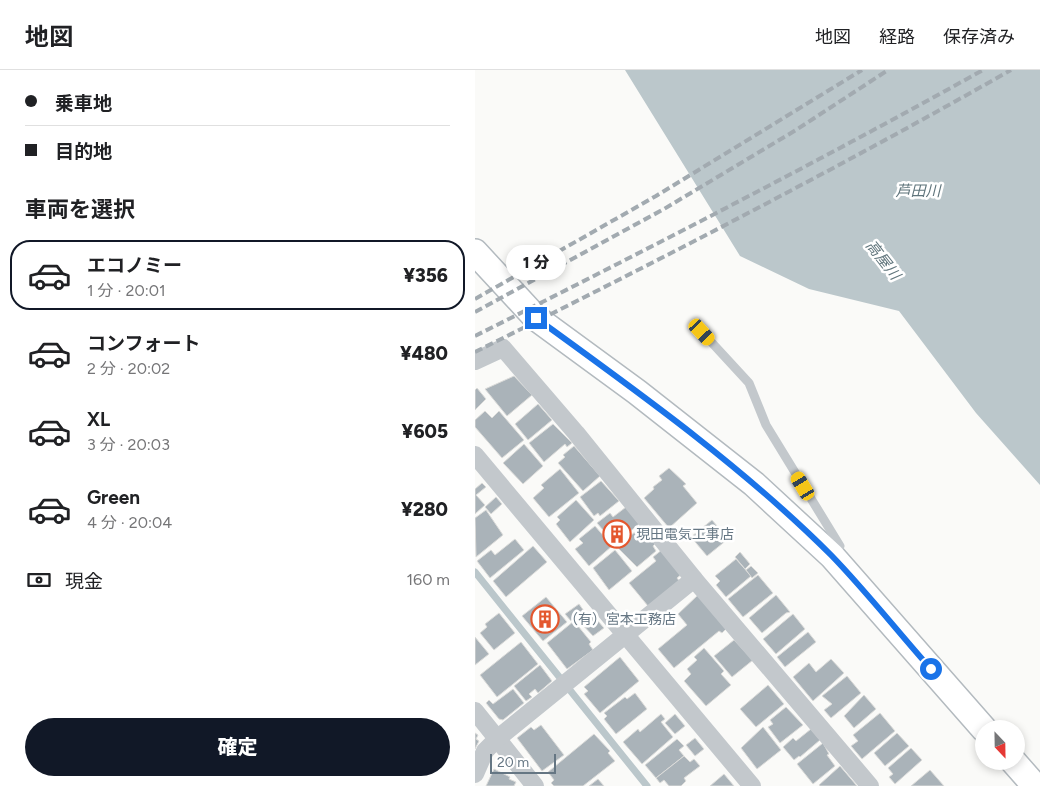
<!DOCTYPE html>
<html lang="ja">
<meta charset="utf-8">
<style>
body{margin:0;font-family:Figtree,"Noto Sans JP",sans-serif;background:#f6f6f6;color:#202124;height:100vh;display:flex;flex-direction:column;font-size:19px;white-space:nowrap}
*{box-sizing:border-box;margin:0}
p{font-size:16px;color:#757577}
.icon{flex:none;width:28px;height:28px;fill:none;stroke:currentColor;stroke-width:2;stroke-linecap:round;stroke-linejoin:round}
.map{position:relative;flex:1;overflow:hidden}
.sheet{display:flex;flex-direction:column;background:#fff;width:475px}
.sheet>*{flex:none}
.guide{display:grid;align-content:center;height:110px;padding:0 25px;background:#fff}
.needle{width:32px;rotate:158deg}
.buttons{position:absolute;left:500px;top:650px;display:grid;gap:10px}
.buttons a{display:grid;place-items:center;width:50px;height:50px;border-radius:50%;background:#fff;box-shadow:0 2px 8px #0003;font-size:25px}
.scale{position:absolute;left:15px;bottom:12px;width:66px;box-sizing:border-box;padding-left:5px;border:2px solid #657683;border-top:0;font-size:14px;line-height:18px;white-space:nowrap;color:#657683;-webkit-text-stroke:4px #fff;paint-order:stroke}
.end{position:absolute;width:22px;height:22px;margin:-11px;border:6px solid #1a73e8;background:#fff;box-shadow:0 0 0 2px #fff}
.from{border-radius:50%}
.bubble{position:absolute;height:35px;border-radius:18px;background:#fff;box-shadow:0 2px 8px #0003;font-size:16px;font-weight:800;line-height:35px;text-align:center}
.car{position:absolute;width:15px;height:30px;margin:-15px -8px;border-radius:6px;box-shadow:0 0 4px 1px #0007;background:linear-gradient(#f5c518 24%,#345 0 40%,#f5c518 0 76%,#345 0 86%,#f5c518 0)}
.guide b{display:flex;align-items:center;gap:18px;height:48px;font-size:19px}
.guide b+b{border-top:1px solid #e0e0e0}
.guide i{width:12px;height:12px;background:#202124}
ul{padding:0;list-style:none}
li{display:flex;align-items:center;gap:15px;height:70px;margin:0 10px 8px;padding:0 15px;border:2px solid transparent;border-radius:20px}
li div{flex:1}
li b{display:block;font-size:19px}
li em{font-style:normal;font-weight:800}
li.on{border-color:#111827}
li>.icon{width:45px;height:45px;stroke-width:1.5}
h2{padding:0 25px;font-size:22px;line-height:60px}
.pay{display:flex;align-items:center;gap:12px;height:55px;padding:0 25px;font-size:19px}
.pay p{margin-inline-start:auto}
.action{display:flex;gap:10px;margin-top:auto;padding:10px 25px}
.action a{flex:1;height:58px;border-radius:30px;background:#111827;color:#fff;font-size:20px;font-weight:800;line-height:58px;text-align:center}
header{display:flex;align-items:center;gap:30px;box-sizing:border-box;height:70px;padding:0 25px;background:#fff;border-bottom:1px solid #e0e0e0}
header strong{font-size:24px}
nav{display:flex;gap:28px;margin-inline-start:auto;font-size:18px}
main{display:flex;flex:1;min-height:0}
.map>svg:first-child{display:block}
.water{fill:#bbc7cb}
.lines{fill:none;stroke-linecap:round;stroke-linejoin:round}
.stream{stroke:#bbc7cb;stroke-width:7}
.building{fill:#aab3b9;stroke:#dcdcda}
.secondary-casing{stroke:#b3babf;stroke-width:28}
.lane{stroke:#c3c8cc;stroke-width:9}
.street{stroke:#c3c8cc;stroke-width:18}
.secondary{stroke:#fff;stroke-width:25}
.rail{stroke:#a2aab0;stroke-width:4;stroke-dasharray:8 4;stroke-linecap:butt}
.route{stroke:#1a73e8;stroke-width:6}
.labels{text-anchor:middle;stroke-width:5;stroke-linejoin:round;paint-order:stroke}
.poi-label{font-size:14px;fill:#657683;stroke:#fff;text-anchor:start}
.water-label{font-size:15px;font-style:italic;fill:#60757c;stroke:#fff}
</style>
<header>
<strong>地図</strong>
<nav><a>地図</a><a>経路</a><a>保存済み</a></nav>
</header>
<main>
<section class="sheet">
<div class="guide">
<b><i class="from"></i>乗車地</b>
<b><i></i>目的地</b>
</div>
<h2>車両を選択</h2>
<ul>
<li class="on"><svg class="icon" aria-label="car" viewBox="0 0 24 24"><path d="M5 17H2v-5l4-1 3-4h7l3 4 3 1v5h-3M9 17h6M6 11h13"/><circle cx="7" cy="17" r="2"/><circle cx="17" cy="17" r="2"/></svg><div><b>エコノミー</b><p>1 分 · 20:01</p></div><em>¥356</em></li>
<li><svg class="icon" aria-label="car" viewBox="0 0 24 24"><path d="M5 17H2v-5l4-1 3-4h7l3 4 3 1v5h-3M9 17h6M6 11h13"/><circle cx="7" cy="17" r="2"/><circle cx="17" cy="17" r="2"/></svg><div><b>コンフォート</b><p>2 分 · 20:02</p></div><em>¥480</em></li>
<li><svg class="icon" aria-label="car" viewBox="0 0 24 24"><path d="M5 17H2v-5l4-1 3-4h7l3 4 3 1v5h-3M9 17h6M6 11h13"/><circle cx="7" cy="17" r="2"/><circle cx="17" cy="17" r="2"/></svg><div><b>XL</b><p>3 分 · 20:03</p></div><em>¥605</em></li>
<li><svg class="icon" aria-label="car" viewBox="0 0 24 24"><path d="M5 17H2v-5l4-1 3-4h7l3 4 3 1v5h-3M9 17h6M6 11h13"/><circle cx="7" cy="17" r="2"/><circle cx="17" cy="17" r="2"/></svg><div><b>Green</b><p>4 分 · 20:04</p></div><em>¥280</em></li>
</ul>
<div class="pay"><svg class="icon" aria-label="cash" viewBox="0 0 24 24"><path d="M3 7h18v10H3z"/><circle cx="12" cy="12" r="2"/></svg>現金<p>160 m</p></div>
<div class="action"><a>確定</a></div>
</section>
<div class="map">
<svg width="565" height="716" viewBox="0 0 565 716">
<rect width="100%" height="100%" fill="#fafaf8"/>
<path class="water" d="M150,0H565V415L501,343L424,241L334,219L265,186Z"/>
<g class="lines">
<path class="stream" d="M0,502L172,716"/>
</g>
<g class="building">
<path d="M39,306L57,325L32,346L10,319Z"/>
<path d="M2,318L11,329L0,340V320Z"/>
<path d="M63,334L77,350L53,370L40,354Z"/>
<path d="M10,341L17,348L24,341L49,370L27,388L0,357V350Z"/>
<path d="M78,354L97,373L92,377L90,374L69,392L54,373Z"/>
<path d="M49,374L68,396L48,414L28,393Z"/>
<path d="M99,376L125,406L108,421L83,393L90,387L88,385Z"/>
<path d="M194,398L211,414L208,416L222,433L194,458L169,428L179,419L178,417L187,410L184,406Z"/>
<path d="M85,399L104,423L74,447L58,428L69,418L66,415Z"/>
<path d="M126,411L144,431L125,446L123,443L119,446L105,427Z"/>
<path d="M7,413L11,417L1,425L10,435L0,444V419Z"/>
<path d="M21,427L27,434L16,444L10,437Z"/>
<path d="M101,430L119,450L95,472L81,454L85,450L82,447Z"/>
<path d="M151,437L164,454L140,474L122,453L135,443L138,447Z"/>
<path d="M11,440L28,465L1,487L0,448Z"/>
<path d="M237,450L253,469L232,486L216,467Z"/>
<path d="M120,456L137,476L114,496L100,479L108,473L104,469Z"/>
<path d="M167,456L180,474L178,476L181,481L162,497L142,477Z"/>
<path d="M40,469L49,480L15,508L2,491L16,480L20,485Z"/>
<path d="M58,476L72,492L31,527L18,511Z"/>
<path d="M188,479L208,503L202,508L205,512L173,536L154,513L181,491L178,487Z"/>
<path d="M140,480L157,501L134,520L118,498Z"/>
<path d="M265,482L275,494L270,499L260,487Z"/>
<path d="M261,489L276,506L251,527L241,515L245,511L240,506Z"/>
<path d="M276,496L283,503L277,508L271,500Z"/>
<path d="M283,505L298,523L268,547L253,529Z"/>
<path d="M223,525L251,559L247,563L244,561L199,598L183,579L212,555L203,544Z"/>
<path d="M301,525L315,542L311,543L287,563L274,548Z"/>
<path d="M71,527L92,552L68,571L47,546Z"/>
<path d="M104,534L109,541L96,551L90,544Z"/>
<path d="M24,543L40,563L19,580L5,563L12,557L10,554Z"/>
<path d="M116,543L129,558L118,566L105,552Z"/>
<path d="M318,544L330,559L301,584L288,569Z"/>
<path d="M99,551L116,572L114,574L118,580L92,599L72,573Z"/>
<path d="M333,562L341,572L310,597L302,587Z"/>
<path d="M0,567L14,584L0,595Z"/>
<path d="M259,570L278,590L257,607L239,586Z"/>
<path d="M46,572L63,594L22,627L5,605Z"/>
<path d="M229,578L249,601L246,604L256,615L231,636L209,611L216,604L212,599L222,590L219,587Z"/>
<path d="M145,587L164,611L125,643L109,624L113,621L109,617Z"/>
<path d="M356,589L369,603L338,631L318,607L334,593L341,602Z"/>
<path d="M65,595L77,611L63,623L60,619L54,624L57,627L51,631L39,616Z"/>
<path d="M372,606L386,623L356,648L349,640L357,634L347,626Z"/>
<path d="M293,615L309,634L281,657L265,639Z"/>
<path d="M38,619L49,633L28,650L24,649L11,633L14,630L18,634Z"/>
<path d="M160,623L172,639L141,664L129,649L132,646L129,643L150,627L152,629Z"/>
<path d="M389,625L401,639L379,658L369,646Z"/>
<path d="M311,637L328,655L305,673L293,657L298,654L295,650Z"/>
<path d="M405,643L420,661L387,689L376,676L383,671L378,665Z"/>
<path d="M186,644L190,649L186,652L198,667L167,694L148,672L163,659L165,662Z"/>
<path d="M200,644L210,656L200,664L190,653Z"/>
<path d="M66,655L89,685L67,701L42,668L56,657L59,660Z"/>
<path d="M288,657L306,680L282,699L266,678Z"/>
<path d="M336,659L345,670L325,687L324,686L319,690L308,677L318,668L321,671Z"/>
<path d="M0,663L3,665L1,669L4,671L0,679Z"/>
<path d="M422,663L434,676L410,696L399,683Z"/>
<path d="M119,664L135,681L133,683L140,691L108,716H79L76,713L79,710L73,702Z"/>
<path d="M220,668L229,679L220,686L211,675Z"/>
<path d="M202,669L209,676L204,680L209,686L181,708L170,695Z"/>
<path d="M348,673L354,684L352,685L360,696L338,714L322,694Z"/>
<path d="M436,678L447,690L420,714L414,707L418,704L413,698Z"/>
<path d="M209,686L215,692L219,689L225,696L209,708L211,711L206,716H194L189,710L185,713L181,708Z"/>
<path d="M365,696L382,716H345L344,715Z"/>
<path d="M19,699L35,707L34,709L41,712L39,716H11Z"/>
<path d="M455,700L469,716H436Z"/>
<path d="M249,704L259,716H235Z"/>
<path d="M123,709L129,716H114Z"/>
</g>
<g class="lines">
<g class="secondary-casing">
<g id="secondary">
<path d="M0,182L61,248L162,322L279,414L357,486L509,659"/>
<path d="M538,691L560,716"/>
</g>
</g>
<path class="lane" d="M227,262L274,313L291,355L365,476L359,484"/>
<g class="street">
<path d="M0,291L28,278L101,363L219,509L395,716"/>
<path d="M0,385L277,716"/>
<path d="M0,641L60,716"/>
<path d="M0,704L10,681L23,668L219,509"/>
</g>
<use href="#secondary" class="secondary"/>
<g class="rail">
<path d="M0,229L181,126L387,0"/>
<path d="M0,242L189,139L321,60L413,0"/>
<path d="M0,266C171,180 341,93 508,0"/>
<path d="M0,282C181,192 360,100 536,0"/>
</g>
</g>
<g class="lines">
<path class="route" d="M61,248C163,322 267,396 356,485C391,521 423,562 456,599"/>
</g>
<defs>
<g id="building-ring" transform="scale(1.4375)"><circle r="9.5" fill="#fff" stroke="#e4572e" stroke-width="1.5"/><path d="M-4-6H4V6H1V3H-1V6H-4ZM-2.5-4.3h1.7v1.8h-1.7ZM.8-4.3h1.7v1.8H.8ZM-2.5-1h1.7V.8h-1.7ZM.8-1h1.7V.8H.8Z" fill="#e4572e"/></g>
</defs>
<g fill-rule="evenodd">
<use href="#building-ring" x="142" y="464"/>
<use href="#building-ring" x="70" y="549"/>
</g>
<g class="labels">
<g class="poi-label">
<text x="161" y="469">現田電気工事店</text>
<text x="89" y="554">（有）宮本工務店</text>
</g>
<g class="water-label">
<text x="443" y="126">芦田川</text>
<text transform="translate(408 190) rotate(52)" y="5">高屋川</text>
</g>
</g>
</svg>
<div class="buttons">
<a><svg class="needle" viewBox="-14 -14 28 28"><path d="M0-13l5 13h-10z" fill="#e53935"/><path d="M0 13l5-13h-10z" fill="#757577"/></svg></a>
</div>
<div class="scale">20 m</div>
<i class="end from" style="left:456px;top:599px"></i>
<i class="end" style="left:61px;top:248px"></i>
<div class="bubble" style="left:31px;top:175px;width:60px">1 分</div>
<i class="car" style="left:227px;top:262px;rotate:137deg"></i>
<i class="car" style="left:328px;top:416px;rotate:329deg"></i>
</div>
</main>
